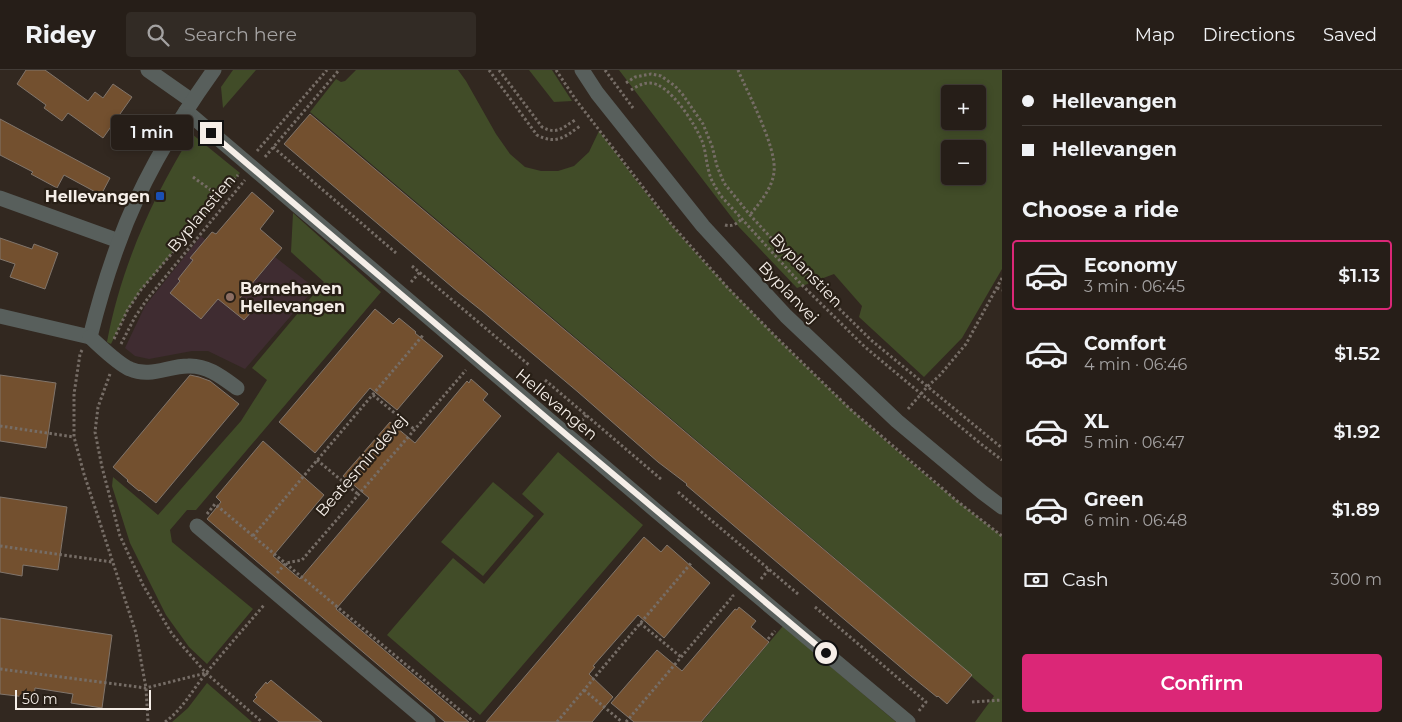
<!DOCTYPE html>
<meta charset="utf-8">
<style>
body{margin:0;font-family:Montserrat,sans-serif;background:#322b25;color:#f1f3f6;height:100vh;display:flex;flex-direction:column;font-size:19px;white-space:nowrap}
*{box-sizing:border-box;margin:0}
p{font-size:16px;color:#a4a2a2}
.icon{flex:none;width:28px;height:28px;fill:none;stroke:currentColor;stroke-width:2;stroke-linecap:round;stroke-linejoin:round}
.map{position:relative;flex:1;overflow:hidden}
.sheet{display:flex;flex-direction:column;background:#261e18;width:400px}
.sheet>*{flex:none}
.guide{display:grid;align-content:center;height:110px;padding:0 20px;background:#261e18}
.tools{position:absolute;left:941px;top:15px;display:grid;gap:10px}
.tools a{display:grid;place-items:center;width:45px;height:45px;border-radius:5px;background:#261e18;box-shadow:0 2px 8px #0003,0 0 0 1px #423c37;font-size:25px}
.scale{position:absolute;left:15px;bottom:12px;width:136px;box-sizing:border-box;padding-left:5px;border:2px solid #f5eee8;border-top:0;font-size:14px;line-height:18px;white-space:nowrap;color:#f5eee8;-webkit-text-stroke:4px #281f16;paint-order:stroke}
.end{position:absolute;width:22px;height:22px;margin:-11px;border:6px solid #f5eee8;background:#111;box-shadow:0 0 0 2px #111}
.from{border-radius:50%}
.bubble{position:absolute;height:35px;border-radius:5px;background:#261e18;box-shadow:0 2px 8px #0003,0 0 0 1px #423c37;font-size:16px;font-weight:600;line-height:35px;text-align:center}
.guide b{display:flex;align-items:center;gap:18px;height:48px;font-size:19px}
.guide b+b{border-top:1px solid #423c37}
.guide i{width:12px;height:12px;background:#f1f3f6}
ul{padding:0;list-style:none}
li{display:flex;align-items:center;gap:15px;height:70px;margin:0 10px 8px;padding:0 10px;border:2px solid transparent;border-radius:5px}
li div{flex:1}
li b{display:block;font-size:19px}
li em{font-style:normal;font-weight:600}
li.on{border-color:#db2777}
li>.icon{width:45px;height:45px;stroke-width:1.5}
h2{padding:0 20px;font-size:22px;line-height:60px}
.pay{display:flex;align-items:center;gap:12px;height:55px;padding:0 20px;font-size:19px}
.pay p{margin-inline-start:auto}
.action{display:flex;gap:10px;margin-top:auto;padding:10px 20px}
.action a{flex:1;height:58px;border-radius:5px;background:#db2777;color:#fff;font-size:20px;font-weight:600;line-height:58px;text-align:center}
header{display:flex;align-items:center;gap:30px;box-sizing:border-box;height:70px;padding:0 25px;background:#261e18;border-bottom:1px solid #423c37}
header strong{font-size:24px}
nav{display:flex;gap:28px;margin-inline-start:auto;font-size:18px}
.search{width:350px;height:45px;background:#322b25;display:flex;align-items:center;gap:12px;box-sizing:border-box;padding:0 18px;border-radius:5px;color:#a4a2a2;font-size:19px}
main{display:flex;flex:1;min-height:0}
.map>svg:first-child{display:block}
.education{fill:#3f2c31}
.green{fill:#414c28;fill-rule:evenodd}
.building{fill:#73502f;stroke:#81756b}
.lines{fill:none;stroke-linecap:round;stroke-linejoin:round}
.path{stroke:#766d66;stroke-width:3;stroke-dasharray:2.5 2.5;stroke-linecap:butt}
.minor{stroke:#585f5c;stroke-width:15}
.route{stroke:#f5eee8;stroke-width:6}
.transit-dot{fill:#1a4fb4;stroke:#281f16;stroke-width:2}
.education-dot{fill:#8d6e63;stroke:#281f16;stroke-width:2}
.labels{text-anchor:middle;stroke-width:4.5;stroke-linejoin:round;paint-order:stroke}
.poi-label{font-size:16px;font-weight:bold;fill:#f5eee8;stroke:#281f16;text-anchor:end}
.street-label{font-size:16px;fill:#f5eee8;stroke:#281f16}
</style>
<header>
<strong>Ridey</strong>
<div class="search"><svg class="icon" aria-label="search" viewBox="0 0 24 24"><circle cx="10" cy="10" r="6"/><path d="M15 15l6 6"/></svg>Search here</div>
<nav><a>Map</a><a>Directions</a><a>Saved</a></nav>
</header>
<main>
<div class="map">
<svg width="1002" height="652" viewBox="0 0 1002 652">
<rect width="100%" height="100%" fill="#322820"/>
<path class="education" d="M201,166L254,212L275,187L315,218L245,299L208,281H192L149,289L135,286L125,278L145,236Z"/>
<g class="green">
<path d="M233,0H256L223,38L221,17Z"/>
<path d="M356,0H458L466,11L496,64L510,84L525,97L541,101H558L574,96L589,82L599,61C623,92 646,124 671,154C697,186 727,216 756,246C833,326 914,399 1002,466V652H975L994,626L842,494L310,42L336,9L341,12L345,11Z"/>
<path d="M529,0H552L572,31L554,32Z"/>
<path d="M619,0H1002V199L962,268L924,307L859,247L862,236L834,204L797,218L739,157ZM950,24H978V51H950ZM950,79H978V106H950Z"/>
<path d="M192,64L240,103L140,221L127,241L111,274L107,272C121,197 152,128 192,64Z"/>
<path d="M293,143L381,222L196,440H187L170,460L172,472L253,539L207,594L189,577L166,545L130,473L112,416L113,407L158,445L241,351L267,310L252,298L324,212L291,182Z"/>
<path d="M558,382L643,455L480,645L387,565L453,488L484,514L544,444L522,424Z"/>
<path d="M493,412L534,446L483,506L441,472Z"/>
<path d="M783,556L896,652H702Z"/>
<path d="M207,613L252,652H172L188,638Z"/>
</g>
<g class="building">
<path d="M26,0H45L88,31L95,22L103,28L113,14L132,27L103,68L68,43L62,51L44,38L46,35L17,14Z"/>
<path d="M310,44L972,605L947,634L938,626L937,627L911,606L686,415L687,414L658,392L578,322L482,241L458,222L284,74Z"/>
<path d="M0,49L110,108L101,125L64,105L57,118L31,104L33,102L0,85Z"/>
<path d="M252,122L274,141L260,159L282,178L240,228L253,240L244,250L218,229L201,249L170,223L180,211L178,209L193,190L190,188L212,162L216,164Z"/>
<path d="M0,168L32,179L34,174L58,183L45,219L10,207L15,194L0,189Z"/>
<path d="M375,239L393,254L399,248L416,262L415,263L443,286L397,340L370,318L315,383L279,352Z"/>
<path d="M0,305L56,313L46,378L0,371Z"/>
<path d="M190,305L199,307L210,311L239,334L156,433L140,420L139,421L127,411L128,410L113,397Z"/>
<path d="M471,309L488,324L483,330L501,346L336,539L469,652H445L207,449L221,432L216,427L263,371L324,425L273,486L300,509L369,428L343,406L390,352L415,373L467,311L469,313Z"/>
<path d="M0,427L67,437L58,500L23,495L22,506L0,502Z"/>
<path d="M644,467L661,482L667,475L710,513L664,568L638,545L593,596L595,597L589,604L613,627L592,652H486Z"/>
<path d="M739,537L756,551L751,557L769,572L701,652H634L611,633L657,580L682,601L735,539L737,540Z"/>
<path d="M0,548L112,565L102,638L71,633L73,624L35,618L34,628L0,624Z"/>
<path d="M271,610L322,652H279L253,631L257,627L255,625L266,612L267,614Z"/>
</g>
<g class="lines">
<g class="path">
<path d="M489,0L537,65C556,75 565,67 580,56"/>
<path d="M499,0L542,57C557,65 562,58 575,50"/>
<path d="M556,0L576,30L672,155L727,217L778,269L850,339L957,431L1002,466"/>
<path d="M605,0L633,38"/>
<path d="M738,0C748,24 777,77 774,102C772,119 760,132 750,145"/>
<path d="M626,13L635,7L651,4L661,6L675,16L683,25L703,54L712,76L717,96L724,113L750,145L808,208L871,270L1002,378"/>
<path d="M631,20C636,17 642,13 649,13C669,12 695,54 702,71C706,81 706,92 709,102C711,111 716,118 721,126L801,214L865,277L981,374L1002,390"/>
<path d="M273,77L396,183"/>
<path d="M257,81L327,0"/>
<path d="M265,87L339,0"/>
<path d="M193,107L219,126"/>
<path d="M725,155C732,157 736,154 742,149"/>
<path d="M412,196L529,295"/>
<path d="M411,212L420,202"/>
<path d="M997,218L1002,220"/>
<path d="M114,269L127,241L140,221L238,105"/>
<path d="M121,274L135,247L148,228L245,110"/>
<path d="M82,280L80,284L74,324V367L84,404L136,563L146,618L148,652"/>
<path d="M110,304L98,337L95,362L102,397L120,466L143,515L172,564L206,603L262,652"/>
<path d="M545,310L662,410"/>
<path d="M373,325L415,360"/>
<path d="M908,339L927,317L940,305L966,274L1002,208"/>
<path d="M579,355L586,345"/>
<path d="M0,356L74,367"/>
<path d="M317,390L359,425"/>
<path d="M678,422L798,524"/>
<path d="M207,444L215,434L474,652"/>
<path d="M253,466L424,264"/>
<path d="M0,476L112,492"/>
<path d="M277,503L286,493L302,490L466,300"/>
<path d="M761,509L769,499"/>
<path d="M815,537L926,632L918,642"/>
<path d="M640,553L681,587"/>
<path d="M768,569L775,561"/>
<path d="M0,599L146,618L206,603"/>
<path d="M584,620L622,652"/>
<path d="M972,632L1002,630"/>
<path d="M165,652C183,639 193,619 207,602C226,579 245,557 265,534"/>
<path d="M557,652L692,492"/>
<path d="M626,652L733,526L732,525"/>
</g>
<g class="minor">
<path d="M148,0L192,31"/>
<path d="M582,0L597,23L703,156L786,246L897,351L982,422L1002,437"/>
<path d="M186,41L655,440L908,652"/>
<path d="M0,128L119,171"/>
<path d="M0,246L90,267C98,235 107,204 119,172C141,111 176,53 214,0"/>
<path d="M90,267C100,276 118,294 130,299C150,308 168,296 188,296C207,295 222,307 237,318"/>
<path d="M197,456L428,652"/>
</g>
</g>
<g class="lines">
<path class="route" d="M211,63L569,367L826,583"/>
</g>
<rect class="transit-dot" x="155" y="121" width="10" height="10" rx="2.5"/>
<circle class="education-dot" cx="230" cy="227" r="5"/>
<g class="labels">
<g class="poi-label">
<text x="150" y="132">Hellevangen</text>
<text x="240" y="224" text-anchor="start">Børnehaven<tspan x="240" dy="18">Hellevangen</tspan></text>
</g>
<g class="street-label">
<text transform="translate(201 143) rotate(-50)" y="6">Byplanstien</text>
<text transform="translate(807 200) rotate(46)" y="6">Byplanstien</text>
<text transform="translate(789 222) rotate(46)" y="6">Byplanvej</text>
<text transform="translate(557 334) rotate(40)" y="6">Hellevangen</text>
<text transform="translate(361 395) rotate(-49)" y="6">Beatesmindevej</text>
</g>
</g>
</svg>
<div class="tools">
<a>+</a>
<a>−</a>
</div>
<div class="scale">50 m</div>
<i class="end from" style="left:826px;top:583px"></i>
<i class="end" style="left:211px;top:63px"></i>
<div class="bubble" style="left:111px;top:45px;width:82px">1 min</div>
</div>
<section class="sheet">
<div class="guide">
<b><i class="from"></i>Hellevangen</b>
<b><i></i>Hellevangen</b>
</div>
<h2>Choose a ride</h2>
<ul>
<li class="on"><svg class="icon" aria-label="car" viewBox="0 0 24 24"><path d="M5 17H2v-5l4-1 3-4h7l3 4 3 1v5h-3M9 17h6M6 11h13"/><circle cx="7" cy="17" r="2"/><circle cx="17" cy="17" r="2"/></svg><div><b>Economy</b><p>3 min · 06:45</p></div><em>$1.13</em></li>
<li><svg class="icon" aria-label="car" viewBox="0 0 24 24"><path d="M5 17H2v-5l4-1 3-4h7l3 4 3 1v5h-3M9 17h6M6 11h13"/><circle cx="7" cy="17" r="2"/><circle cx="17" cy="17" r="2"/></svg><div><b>Comfort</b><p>4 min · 06:46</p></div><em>$1.52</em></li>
<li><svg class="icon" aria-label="car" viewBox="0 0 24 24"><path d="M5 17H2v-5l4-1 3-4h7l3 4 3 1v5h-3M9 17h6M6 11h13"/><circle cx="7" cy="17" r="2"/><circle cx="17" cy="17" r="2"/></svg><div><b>XL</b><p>5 min · 06:47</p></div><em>$1.92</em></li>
<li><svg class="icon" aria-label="car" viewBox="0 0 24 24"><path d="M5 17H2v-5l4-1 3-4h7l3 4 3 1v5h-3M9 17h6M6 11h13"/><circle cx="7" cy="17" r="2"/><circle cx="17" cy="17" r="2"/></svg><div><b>Green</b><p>6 min · 06:48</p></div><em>$1.89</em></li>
</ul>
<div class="pay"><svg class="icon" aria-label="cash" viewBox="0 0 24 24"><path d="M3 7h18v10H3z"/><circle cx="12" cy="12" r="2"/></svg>Cash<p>300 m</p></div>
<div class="action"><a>Confirm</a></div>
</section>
</main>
